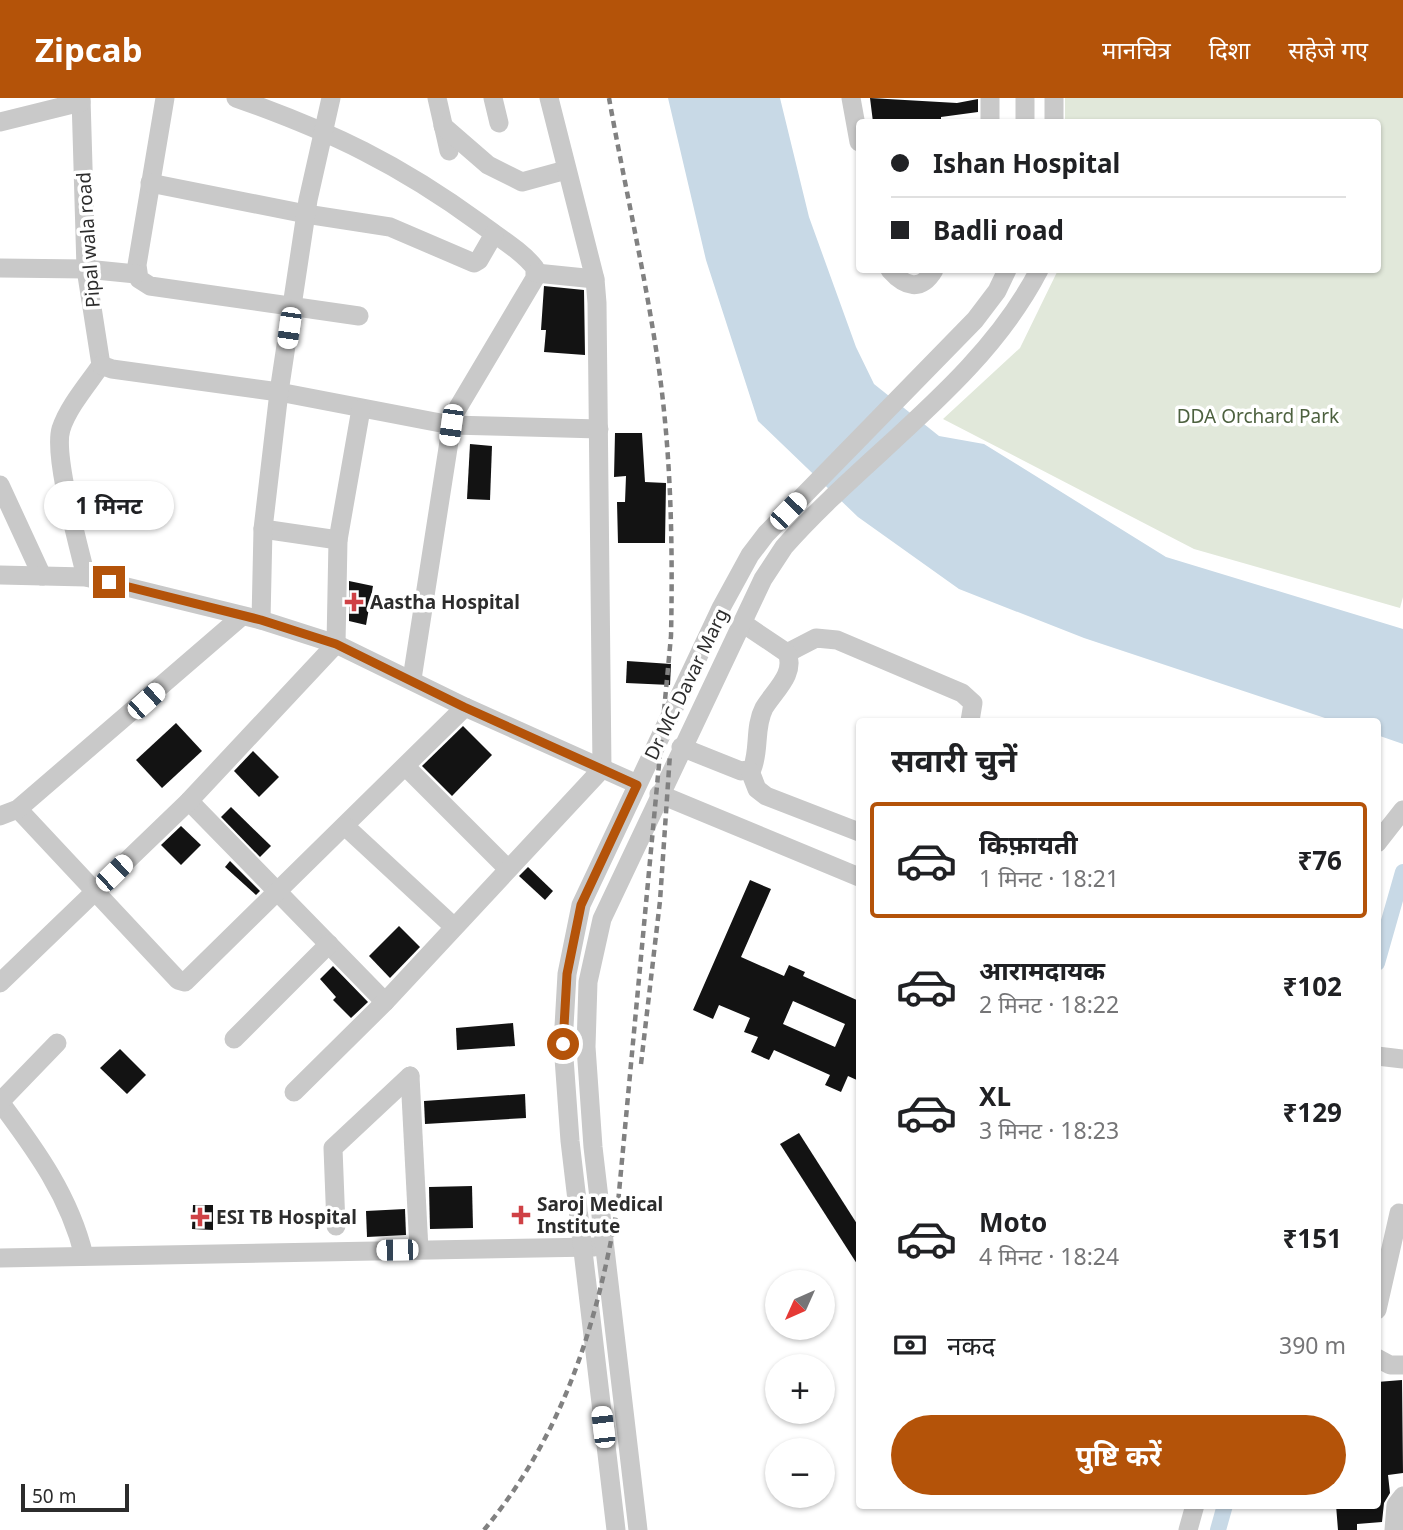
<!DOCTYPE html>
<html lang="hi">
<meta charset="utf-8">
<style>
body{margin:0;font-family:"Noto Sans","Noto Sans Devanagari",sans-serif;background:#f2f2f2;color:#202124;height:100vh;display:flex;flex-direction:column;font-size:26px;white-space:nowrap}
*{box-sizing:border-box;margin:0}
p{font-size:23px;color:#757577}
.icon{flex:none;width:38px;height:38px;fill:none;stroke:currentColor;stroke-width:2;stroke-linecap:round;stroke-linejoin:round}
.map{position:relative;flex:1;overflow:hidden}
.side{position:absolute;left:856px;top:620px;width:525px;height:791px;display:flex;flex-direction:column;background:#fff;border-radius:7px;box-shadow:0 2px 5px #0004}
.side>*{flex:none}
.guide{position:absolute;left:856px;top:21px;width:525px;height:154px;border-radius:7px;box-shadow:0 2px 5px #0004;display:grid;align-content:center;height:154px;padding:0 35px;background:#fff}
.needle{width:46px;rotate:225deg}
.buttons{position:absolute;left:765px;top:1172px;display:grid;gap:14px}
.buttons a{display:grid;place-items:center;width:70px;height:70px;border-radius:50%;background:#fff;box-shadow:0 2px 5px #0004;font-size:35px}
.scale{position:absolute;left:21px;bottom:18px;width:108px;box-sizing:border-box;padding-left:7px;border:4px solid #2c2c2c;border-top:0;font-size:19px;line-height:24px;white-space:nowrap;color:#2c2c2c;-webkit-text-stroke:5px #fff;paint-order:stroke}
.end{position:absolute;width:32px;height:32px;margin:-16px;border:9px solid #b45309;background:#fff;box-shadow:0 0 0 4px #fff}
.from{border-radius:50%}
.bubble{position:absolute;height:49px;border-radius:24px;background:#fff;box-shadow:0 2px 5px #0004;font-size:23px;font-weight:700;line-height:49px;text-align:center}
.car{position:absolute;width:21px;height:42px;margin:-21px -10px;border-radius:9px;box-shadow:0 0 5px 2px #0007;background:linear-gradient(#fff 24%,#345 0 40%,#fff 0 76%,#345 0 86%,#fff 0)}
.guide b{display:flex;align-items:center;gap:24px;height:66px;font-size:26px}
.guide b+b{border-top:2px solid #e0e0e0}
.guide i{width:18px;height:18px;background:#202124}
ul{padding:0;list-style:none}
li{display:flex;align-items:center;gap:21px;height:116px;margin:0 14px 10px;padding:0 21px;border:4px solid transparent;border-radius:7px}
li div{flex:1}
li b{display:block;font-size:26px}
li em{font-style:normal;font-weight:700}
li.active{border-color:#b45309}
li>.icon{width:63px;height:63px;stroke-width:1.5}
h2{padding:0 35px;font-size:32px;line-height:84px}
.pay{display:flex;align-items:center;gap:18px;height:77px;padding:0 35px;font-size:26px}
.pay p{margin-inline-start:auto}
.primary-button{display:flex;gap:14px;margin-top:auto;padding:14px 35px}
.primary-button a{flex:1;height:80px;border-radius:42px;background:#b45309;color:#fff;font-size:28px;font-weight:700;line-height:80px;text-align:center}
header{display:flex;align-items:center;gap:42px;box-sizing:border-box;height:98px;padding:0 35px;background:#b45309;color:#fff}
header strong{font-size:33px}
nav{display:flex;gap:38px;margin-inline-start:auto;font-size:24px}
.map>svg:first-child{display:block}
.green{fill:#e1e8da}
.water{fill:#c8d9e6}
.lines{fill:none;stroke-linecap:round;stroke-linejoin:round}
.canal{stroke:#c8d9e6;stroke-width:16}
.building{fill:#131313;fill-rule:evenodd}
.minor{stroke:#c9c9c9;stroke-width:19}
.rail{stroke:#818181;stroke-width:4.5;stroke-dasharray:7 5;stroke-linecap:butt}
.route{stroke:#b45309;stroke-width:9}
.poi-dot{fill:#cf4145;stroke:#fff;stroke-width:2.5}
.labels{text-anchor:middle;stroke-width:7;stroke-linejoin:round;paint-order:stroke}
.street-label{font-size:19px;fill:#2c2c2c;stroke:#fff}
.park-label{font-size:19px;fill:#4d613f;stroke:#fff}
.poi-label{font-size:19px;font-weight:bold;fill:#2c2c2c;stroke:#fff;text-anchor:start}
</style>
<header>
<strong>Zipcab</strong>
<nav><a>मानचित्र</a><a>दिशा</a><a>सहेजे गए</a></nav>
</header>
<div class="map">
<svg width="1403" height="1432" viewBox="0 0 1403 1432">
<rect width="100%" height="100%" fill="#fff"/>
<path class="green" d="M1065,0H1403V499L1400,510L1194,451L943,321L1020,250L1058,172H1377V24H1065Z"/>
<path class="water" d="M668,0H780L809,119L856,249L874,286L939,338L984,346L1166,459L1403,531V646L1377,637V623H1334L1084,540L959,491L858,419L758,323L706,162Z"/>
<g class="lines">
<g class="canal">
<path d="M1377,865L1403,774"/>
<path d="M1218,1432L1225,1407"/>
</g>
</g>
<g class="building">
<path d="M870,0L957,5L978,1V14L941,19V24H873Z"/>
<path d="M544,188L584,192L585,257L544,254L546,232H541Z"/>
<path d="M615,335H642L645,384L666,385L665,445H618L617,404H625L626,378L614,379Z"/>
<path d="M470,346L492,348L490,402L467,401Z"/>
<path d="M349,483L373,488L366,527L349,523Z"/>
<path d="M627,563L671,566L670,587L626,585Z"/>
<path d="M176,625L202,653L162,690L136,662Z"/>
<path d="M463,628L492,657L452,698L422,668Z"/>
<path d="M253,653L279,679L259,699L234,673Z"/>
<path d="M231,709L271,748L260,759L221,719Z"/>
<path d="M181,728L201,747L181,767L161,747Z"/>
<path d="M230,763L260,793L256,797L225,769Z"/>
<path d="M528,769L553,793L545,802L519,778Z"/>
<path d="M750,782L771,791L741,859L784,878L789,867L805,874L803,878L859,903V983L848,978L841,994L825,987L830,977L774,952L769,962L751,954L758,939L744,934L750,920L719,907L713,921L693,912ZM793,903L845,926L835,949L783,926Z"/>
<path d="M399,828L420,849L390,880L369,858Z"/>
<path d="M333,868L368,904L351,920L333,902L336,899L320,881Z"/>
<path d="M513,925L515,948L457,952L456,930Z"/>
<path d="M120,951L146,977L127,996L100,970Z"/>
<path d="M525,996L526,1020L425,1026L424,1003Z"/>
<path d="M799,1035L859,1129V1169L780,1046Z"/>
<path d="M472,1088L473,1130L430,1131L429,1089Z"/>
<path d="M193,1107H213V1132L192,1131Z"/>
<path d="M405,1111L406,1137L367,1139L366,1113Z"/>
<path d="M1402,1282L1403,1375L1388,1377L1390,1395L1384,1405L1382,1424L1357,1426V1432H1338L1336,1407H1377V1284Z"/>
</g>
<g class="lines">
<g class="minor">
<path d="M81,0L86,171L101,267C88,286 68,309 61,331C53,357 79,449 86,479"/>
<path d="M165,0L137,167L139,181L150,188L359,218"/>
<path d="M236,0C332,34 399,66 481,126C498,139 522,153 535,170V180L453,318L412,581"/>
<path d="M437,0L449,53"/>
<path d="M493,0L499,25"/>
<path d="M851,0L859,44"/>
<path d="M1025,0V24"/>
<path d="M1054,0V24"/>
<path d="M0,24L81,4"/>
<path d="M990,24V0"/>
<path d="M443,28L488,67L522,84L566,72"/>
<path d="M150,85L306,116L390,129L474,165L479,162L494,136"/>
<path d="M0,170L86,171L136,176"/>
<path d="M890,172C905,189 921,194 934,172"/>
<path d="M536,175L595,181"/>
<path d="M101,267L112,271L279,294L451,327L599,331"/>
<path d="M0,387L42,478"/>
<path d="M263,431L338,442"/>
<path d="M0,477L86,479L261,522L336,546L465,609L637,686"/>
<path d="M261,522L263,431L279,294L308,102L331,0"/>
<path d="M787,555L816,540L837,542L962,595L973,605L970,623"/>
<path d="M681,649L741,673L752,671C760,652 754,629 764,610C774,593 796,576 787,555L744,526"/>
<path d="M406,669L508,771"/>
<path d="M750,673L757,691L766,698L859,734"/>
<path d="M659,696L859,779"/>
<path d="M189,703L385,904"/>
<path d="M18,711L178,882L185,884L465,609"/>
<path d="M0,718L18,711L242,518"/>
<path d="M346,729L453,828"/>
<path d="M1377,745L1403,712"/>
<path d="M0,885L189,703L336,546L338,442L361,311"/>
<path d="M234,941L329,846"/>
<path d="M1377,958L1403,961"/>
<path d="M410,978L419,1152"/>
<path d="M294,994L385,904L602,671L597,205L595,181L549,0"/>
<path d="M0,1004C36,1052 70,1099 84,1158"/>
<path d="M0,1004L57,945"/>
<path d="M336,1128L333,1050L410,978"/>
<path d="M0,1160L594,1149"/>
<path d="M1377,1212L1399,1115"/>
<path d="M1377,1260L1390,1267H1403"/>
<path d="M616,1432L570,1043L563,946L567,876L581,807L721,510L750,457L766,436L975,222L997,193L1007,172"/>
<path d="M638,1432L593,1049L586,949L588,884L602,821L763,481L784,449C866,356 982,283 1039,172"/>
<path d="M1188,1432L1195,1407"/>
<path d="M1394,1432L1396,1407L1403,1398"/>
</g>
<g class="rail">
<path d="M641,966L660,803L670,656"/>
<path d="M484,1432C564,1335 597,1227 618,1105L671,538C673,442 671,346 656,251C643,167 624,84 609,0"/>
</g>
</g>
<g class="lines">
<path class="route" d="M109,484L261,522L336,546L464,609L637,687L581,807L567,876L563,946"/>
</g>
<g class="poi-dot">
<path d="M350.5 493.5h7v7h7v7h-7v7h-7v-7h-7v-7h7z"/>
<path d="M517.5 1106.5h7v7h7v7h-7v7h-7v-7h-7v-7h7z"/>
<path d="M196.5 1108.5h7v7h7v7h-7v7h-7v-7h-7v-7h7z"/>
</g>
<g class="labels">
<g class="street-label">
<text transform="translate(88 142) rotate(-94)" y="7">Pipal wala road</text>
<text transform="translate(686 586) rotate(-64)" y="7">Dr MC Davar Marg</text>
</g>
<g class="park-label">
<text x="1258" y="325">DDA Orchard Park</text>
</g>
<g class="poi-label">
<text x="370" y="511">Aastha Hospital</text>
<text x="537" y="1113">Saroj Medical<tspan x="537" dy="22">Institute</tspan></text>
<text x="216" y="1126">ESI TB Hospital</text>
</g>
</g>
</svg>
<div class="buttons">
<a><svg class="needle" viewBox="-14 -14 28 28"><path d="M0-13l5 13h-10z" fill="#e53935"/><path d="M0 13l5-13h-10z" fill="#757577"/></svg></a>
<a>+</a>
<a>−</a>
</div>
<div class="scale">50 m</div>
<i class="end from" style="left:563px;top:946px"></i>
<i class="end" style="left:109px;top:484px"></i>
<div class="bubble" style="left:44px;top:383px;width:130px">1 मिनट</div>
<i class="car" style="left:289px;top:230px;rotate:188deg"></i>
<i class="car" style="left:451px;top:327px;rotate:188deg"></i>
<i class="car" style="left:788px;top:413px;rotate:44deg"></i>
<i class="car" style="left:146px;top:603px;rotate:48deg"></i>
<i class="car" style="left:114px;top:775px;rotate:46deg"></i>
<i class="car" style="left:397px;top:1152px;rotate:269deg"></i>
<i class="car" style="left:603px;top:1329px;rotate:353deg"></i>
<div class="guide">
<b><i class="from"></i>Ishan Hospital</b>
<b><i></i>Badli road</b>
</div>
<section class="side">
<h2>सवारी चुनें</h2>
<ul>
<li class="active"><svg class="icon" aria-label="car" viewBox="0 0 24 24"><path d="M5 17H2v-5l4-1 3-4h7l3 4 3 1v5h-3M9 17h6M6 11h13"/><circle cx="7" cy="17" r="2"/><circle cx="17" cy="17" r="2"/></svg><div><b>किफ़ायती</b><p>1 मिनट · 18:21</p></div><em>₹76</em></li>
<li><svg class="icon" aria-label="car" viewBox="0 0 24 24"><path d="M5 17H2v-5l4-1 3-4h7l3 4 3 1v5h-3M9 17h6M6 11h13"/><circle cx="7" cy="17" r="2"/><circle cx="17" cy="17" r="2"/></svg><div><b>आरामदायक</b><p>2 मिनट · 18:22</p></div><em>₹102</em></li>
<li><svg class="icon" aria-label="car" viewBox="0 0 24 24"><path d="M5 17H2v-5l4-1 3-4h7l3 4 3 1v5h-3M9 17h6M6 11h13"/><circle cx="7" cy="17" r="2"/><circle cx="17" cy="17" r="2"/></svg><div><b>XL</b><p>3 मिनट · 18:23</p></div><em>₹129</em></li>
<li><svg class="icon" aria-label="car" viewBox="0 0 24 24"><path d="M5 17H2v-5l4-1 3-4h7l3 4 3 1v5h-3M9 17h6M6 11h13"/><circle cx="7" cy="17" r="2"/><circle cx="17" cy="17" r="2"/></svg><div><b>Moto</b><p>4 मिनट · 18:24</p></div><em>₹151</em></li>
</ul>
<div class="pay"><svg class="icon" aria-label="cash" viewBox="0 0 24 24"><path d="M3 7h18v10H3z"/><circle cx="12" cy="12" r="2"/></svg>नकद<p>390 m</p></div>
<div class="primary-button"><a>पुष्टि करें</a></div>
</section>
</div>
